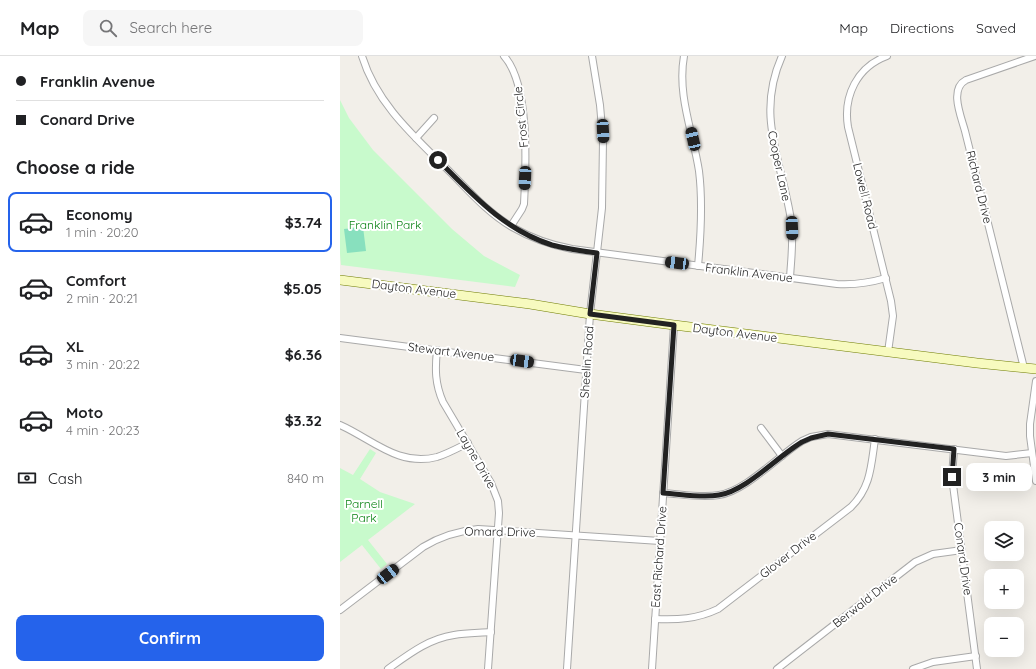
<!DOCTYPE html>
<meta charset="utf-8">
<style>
body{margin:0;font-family:Quicksand,sans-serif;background:#f6f6f6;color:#202124;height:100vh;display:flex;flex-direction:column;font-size:15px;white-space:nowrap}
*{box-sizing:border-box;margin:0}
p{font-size:13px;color:#757577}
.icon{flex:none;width:22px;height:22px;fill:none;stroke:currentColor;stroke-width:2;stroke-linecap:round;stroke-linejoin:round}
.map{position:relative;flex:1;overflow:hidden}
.panel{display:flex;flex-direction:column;background:#fff;width:340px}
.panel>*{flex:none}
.top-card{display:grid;align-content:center;height:88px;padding:0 16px;background:#fff}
.controls{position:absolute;left:644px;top:465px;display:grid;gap:8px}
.controls a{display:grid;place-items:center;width:40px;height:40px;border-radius:8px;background:#fff;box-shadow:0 4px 16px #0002;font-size:20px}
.end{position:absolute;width:18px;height:18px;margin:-9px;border:5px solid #222;background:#fff;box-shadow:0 0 0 2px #fff}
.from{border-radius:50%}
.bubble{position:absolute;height:28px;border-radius:8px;background:#fff;box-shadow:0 4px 16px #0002;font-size:13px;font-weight:800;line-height:28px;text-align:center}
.car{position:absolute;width:12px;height:24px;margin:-12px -6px;border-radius:5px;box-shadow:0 0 3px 1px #0007;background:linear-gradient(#222 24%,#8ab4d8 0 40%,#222 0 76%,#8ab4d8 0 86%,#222 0)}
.top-card b{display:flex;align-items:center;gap:14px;height:38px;font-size:15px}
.top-card b+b{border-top:1px solid #e0e0e0}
.top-card i{width:10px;height:10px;background:#202124}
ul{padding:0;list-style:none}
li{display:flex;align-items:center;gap:12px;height:60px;margin:0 8px 6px;padding:0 8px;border:2px solid transparent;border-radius:8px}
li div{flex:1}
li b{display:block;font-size:15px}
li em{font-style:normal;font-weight:800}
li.on{border-color:#2563eb}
li>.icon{width:36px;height:36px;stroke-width:1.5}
h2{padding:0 16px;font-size:18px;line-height:48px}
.pay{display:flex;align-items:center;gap:10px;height:44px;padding:0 16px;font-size:15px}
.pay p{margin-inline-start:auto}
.action{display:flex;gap:8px;margin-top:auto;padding:8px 16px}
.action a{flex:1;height:46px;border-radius:8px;background:#2563eb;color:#fff;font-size:16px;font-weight:800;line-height:46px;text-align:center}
header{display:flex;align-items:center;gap:24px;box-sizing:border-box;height:56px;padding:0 20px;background:#fff;border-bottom:1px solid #e0e0e0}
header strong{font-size:19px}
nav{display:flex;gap:22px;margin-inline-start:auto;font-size:14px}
.search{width:280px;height:36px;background:#f6f6f6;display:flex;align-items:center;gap:10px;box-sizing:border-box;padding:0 14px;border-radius:8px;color:#757577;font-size:15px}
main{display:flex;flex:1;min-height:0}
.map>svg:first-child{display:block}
.park{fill:#c8facc}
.pitch{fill:#88e0be}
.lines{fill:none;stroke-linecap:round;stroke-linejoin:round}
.street-casing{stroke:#a9a9a9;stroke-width:8}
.secondary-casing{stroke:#707d05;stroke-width:10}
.street{stroke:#fff;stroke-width:6}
.secondary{stroke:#f7fabf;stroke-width:9}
.route{stroke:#222;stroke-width:5}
.labels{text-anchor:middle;stroke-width:4;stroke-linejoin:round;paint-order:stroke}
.street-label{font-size:12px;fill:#222;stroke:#fff}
.park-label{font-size:12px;fill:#0c8416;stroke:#fff}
</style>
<header>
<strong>Map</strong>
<div class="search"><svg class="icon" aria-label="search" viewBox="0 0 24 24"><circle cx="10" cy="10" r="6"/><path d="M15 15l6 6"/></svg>Search here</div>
<nav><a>Map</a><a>Directions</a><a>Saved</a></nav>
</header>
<main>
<section class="panel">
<div class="top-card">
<b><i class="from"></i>Franklin Avenue</b>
<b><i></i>Conard Drive</b>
</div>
<h2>Choose a ride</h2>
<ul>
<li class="on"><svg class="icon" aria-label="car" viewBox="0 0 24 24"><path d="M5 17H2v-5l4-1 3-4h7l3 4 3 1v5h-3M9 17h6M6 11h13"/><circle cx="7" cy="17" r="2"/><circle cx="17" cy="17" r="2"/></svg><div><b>Economy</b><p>1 min · 20:20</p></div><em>$3.74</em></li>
<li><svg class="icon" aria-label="car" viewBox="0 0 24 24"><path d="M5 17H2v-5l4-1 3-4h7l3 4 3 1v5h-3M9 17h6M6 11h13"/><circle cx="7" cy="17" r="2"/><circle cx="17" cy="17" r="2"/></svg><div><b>Comfort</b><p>2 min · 20:21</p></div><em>$5.05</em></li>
<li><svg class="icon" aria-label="car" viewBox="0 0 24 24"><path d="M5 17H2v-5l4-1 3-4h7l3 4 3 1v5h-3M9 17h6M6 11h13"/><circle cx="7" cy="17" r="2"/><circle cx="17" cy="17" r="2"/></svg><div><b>XL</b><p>3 min · 20:22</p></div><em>$6.36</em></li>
<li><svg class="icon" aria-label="car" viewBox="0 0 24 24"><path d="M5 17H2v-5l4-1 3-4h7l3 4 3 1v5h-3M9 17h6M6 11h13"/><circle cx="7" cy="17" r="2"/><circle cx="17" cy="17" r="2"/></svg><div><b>Moto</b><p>4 min · 20:23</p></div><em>$3.32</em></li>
</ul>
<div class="pay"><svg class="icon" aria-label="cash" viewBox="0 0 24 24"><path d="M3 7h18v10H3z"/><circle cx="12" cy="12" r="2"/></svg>Cash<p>840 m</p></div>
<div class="action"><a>Confirm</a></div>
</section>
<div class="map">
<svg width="696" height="613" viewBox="0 0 696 613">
<rect width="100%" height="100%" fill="#f2efe9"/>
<g class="park">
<path d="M0,44L9,62L33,94L112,173L144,200L180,219L175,231L1,209L0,198Z"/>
<path d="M30,393L36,397L20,423L40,436L75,448L28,484L47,508L41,513L22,489L0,506V412L13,419Z"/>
</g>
<path class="pitch" d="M23,171L26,195L7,197L4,173Z"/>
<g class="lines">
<g class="street-casing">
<g id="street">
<path d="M22,0C37,49 76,82 111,117C130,136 148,157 172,171C191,182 211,189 232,193L497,228C514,229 529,227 546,222"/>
<path d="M164,0C190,29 186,110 184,148L182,153L171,170"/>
<path d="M344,0C337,39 353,76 359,115C363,147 361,178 358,210"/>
<path d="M442,0C415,60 442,105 451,164C454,183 451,203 450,222"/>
<path d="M547,0C517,11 503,40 508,71L551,245L553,260L548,296"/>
<path d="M76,82L94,62"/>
<path d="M0,282L246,314"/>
<path d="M97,294C95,313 95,328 103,346L151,427L158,445L159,457L148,613"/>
<path d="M684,312L625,75C621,60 609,33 626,24L695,0"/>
<path d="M696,325L690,368V380L696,425"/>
<path d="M0,369C32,383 58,411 97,401C107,398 118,392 128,387"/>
<path d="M421,372L442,400"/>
<path d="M614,393L612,421L637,613"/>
<path d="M323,437C341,438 361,442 379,439C406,435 438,400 462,385L471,381L488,378L666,400L692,397"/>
<path d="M0,554L83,491C101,480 117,475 138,473L320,485"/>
<path d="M315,563C338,564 357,563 378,553L511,451C531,431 531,410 535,383"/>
<path d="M48,613C69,598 88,583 114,579C126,577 139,577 151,576"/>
<path d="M227,613L250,258L262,152L263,84L260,49L252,0"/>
<path d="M312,613L334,269"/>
<path d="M437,613L575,506L593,498L622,494"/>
<path d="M573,613L593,606L636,600"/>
</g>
</g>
<g class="secondary-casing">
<path id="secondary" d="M0,224L190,248L250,258L334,269L637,307L696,313"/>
</g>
<use href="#street" class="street"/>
<use href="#secondary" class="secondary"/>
</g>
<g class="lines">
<path class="route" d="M98,104C132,138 164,174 212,189C227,193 242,195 257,197L250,258L334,269L323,437C341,438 361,442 379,439C406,435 438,400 462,386L471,382L488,378L614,393L612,421"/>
</g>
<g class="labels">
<g class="street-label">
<text transform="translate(181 61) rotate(-96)" y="4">Frost Circle</text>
<text transform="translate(439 110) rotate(78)" y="4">Cooper Lane</text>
<text transform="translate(639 131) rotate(76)" y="4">Richard Drive</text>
<text transform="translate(525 140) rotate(76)" y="4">Lowell Road</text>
<text transform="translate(409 217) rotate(7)" y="4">Franklin Avenue</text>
<text transform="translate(74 233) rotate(7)" y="4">Dayton Avenue</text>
<text transform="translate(395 277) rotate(7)" y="4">Dayton Avenue</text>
<text transform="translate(111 296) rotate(7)" y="4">Stewart Avenue</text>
<text transform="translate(247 306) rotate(-86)" y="4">Sheelin Road</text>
<text transform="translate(136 403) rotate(60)" y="4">Layne Drive</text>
<text transform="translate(160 476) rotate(1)" y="4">Omard Drive</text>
<text transform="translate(448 499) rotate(-38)" y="4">Glover Drive</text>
<text transform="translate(319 501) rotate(-86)" y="4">East Richard Drive</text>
<text transform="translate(623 503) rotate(82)" y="4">Conard Drive</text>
<text transform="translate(525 545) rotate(-38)" y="4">Berwald Drive</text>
</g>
<g class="park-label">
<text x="45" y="173">Franklin Park</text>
<text x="24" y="452">Parnell<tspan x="24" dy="14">Park</tspan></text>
</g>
</g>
</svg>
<div class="controls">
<a><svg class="icon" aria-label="layers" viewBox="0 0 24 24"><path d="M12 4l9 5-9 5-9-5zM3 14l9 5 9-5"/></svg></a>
<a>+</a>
<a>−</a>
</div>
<i class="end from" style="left:98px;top:104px"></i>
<i class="end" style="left:612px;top:421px"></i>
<div class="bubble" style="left:626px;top:407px;width:66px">3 min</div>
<i class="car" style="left:263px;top:75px;rotate:177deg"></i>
<i class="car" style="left:353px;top:83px;rotate:347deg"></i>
<i class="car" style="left:185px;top:122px;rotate:183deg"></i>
<i class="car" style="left:452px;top:172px;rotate:178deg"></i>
<i class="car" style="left:337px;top:207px;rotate:277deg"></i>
<i class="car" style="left:182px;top:305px;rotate:98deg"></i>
<i class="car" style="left:48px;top:518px;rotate:52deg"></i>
</div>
</main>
